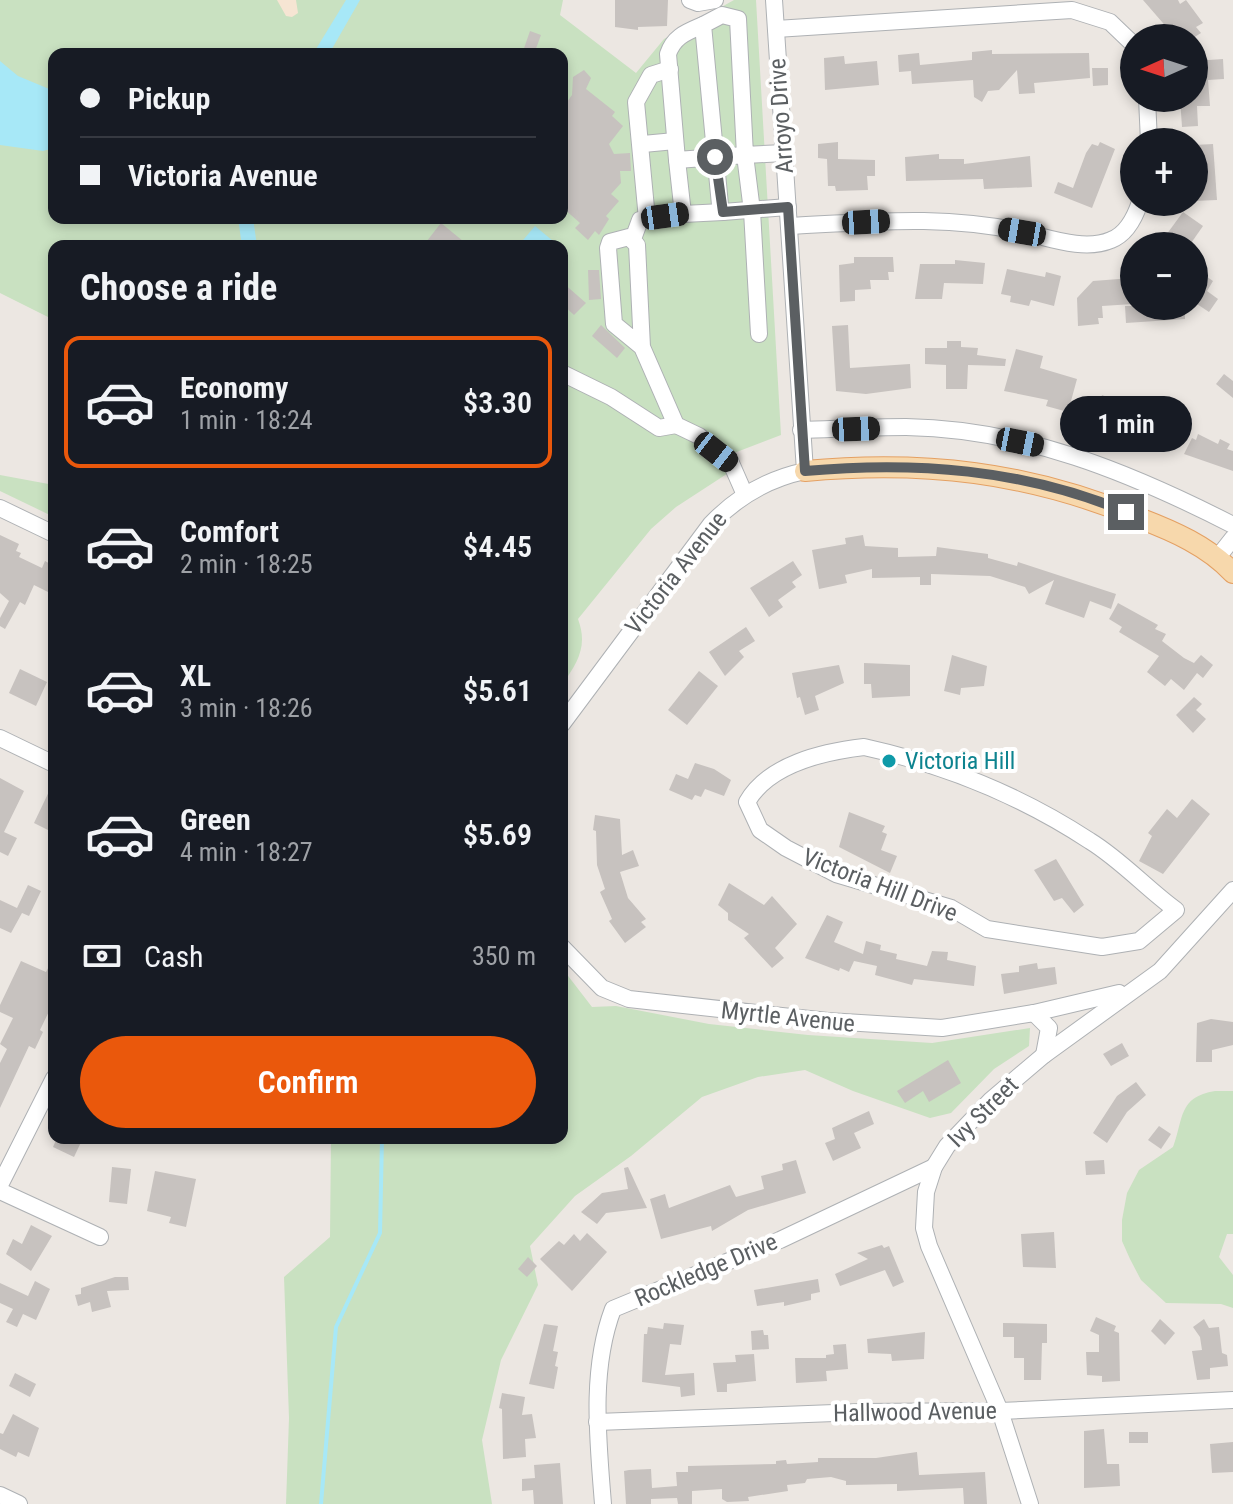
<!DOCTYPE html>
<meta charset="utf-8">
<style>
body{margin:0;font-family:"Roboto Condensed",sans-serif;background:#20242c;color:#f1f3f6;height:100vh;display:flex;flex-direction:column;font-size:30px;white-space:nowrap}
*{box-sizing:border-box;margin:0}
p{font-size:26px;color:#9ea1a6}
.icon{flex:none;width:44px;height:44px;fill:none;stroke:currentColor;stroke-width:2;stroke-linecap:round;stroke-linejoin:round}
.map{position:relative;flex:1;overflow:hidden}
.side{position:absolute;left:48px;top:240px;width:520px;height:904px;display:flex;flex-direction:column;background:#171b24;border-radius:16px;box-shadow:0 4px 12px #0003}
.side>*{flex:none}
.top-card{position:absolute;left:48px;top:48px;width:520px;height:176px;border-radius:16px;box-shadow:0 4px 12px #0003;display:grid;align-content:center;height:176px;padding:0 32px;background:#171b24}
.needle{width:52px;rotate:267deg}
.fabs{position:absolute;left:1120px;top:24px;display:grid;gap:16px}
.fabs a{display:grid;place-items:center;width:88px;height:88px;border-radius:50%;background:#171b24;box-shadow:0 4px 12px #0003;font-size:40px}
.end{position:absolute;width:36px;height:36px;margin:-18px;border:10px solid #5b5f62;background:#fff;box-shadow:0 0 0 4px #fff}
.from{border-radius:50%}
.bubble{position:absolute;height:56px;border-radius:28px;background:#171b24;box-shadow:0 4px 12px #0003;font-size:26px;font-weight:600;line-height:56px;text-align:center}
.car{position:absolute;width:24px;height:48px;margin:-24px -12px;border-radius:10px;box-shadow:0 0 6px 2px #0007;background:linear-gradient(#222 24%,#8ab4d8 0 40%,#222 0 76%,#8ab4d8 0 86%,#222 0)}
.top-card b{display:flex;align-items:center;gap:28px;height:76px;font-size:30px}
.top-card b+b{border-top:2px solid #363941}
.top-card i{width:20px;height:20px;background:#f1f3f6}
ul{padding:0;list-style:none}
li{display:flex;align-items:center;gap:24px;height:132px;margin:0 16px 12px;padding:0 16px;border:4px solid transparent;border-radius:16px}
li div{flex:1}
li b{display:block;font-size:30px}
li em{font-style:normal;font-weight:600}
li.on{border-color:#ea580c}
li>.icon{width:72px;height:72px;stroke-width:1.5}
h2{padding:0 32px;font-size:36px;line-height:96px}
.pay{display:flex;align-items:center;gap:20px;height:88px;padding:0 32px;font-size:30px}
.pay p{margin-inline-start:auto}
.button{display:flex;gap:16px;margin-top:auto;padding:16px 32px}
.button a{flex:1;height:92px;border-radius:48px;background:#ea580c;color:#fff;font-size:32px;font-weight:600;line-height:92px;text-align:center}
.map>svg:first-child{display:block}
.green{fill:#c9e1c1;fill-rule:evenodd}
.sand{fill:#f6e5d3}
.water{fill:#a7e8f7}
.lines{fill:none;stroke-linecap:round;stroke-linejoin:round}
.stream{stroke:#a7e8f7;stroke-width:4}
.building{fill:#c7c2bf}
.minor-casing{stroke:#aeb1b4;stroke-width:18}
.major-casing{stroke:#e4a063;stroke-width:22}
.minor{stroke:#fff;stroke-width:16}
.major{stroke:#f7d8ac;stroke-width:20}
.route{stroke:#5b5f62;stroke-width:10}
.culture-dot{fill:#0f9aa8;stroke:#fff;stroke-width:3}
.labels{text-anchor:middle;stroke-width:8;stroke-linejoin:round;paint-order:stroke}
.street-label{font-size:24px;fill:#5b5f62;stroke:#fff}
.culture-label{font-size:24px;fill:#0d838f;stroke:#fff;text-anchor:start}
</style>
<div class="map">
<svg width="1233" height="1504" viewBox="0 0 1233 1504">
<rect width="100%" height="100%" fill="#ece7e2"/>
<g class="green">
<path d="M0,0H563L560,15L636,73L664,39L734,0H756L781,435L734,453L739,466L676,507L651,529L578,619C588,646 578,662 562,685V246H54V320L0,293ZM54,54H562V218H54Z"/>
<path d="M0,475L54,485V517L0,491Z"/>
<path d="M562,968L592,1007L616,1006L709,1024L808,1035L932,1043L1030,1028L1029,1046L994,1069L951,1113L930,1118L853,1091L805,1070L758,1077L702,1097L631,1156L575,1196L530,1246L538,1285L501,1360L482,1440L492,1504H286L289,1418L284,1277L330,1237L331,1138H562Z"/>
<path d="M1215,1091H1233V1234H1227L1219,1257L1233,1275V1308L1221,1304L1166,1303L1141,1280L1130,1259L1122,1241V1220L1127,1193L1139,1170L1173,1147C1184,1118 1178,1097 1215,1091Z"/>
</g>
<path class="sand" d="M277,0H296L298,13L292,17L286,16Z"/>
<g class="water">
<path d="M346,0H360L329,54H313Z"/>
<path d="M0,61L18,76L54,91V148L43,151L0,145Z"/>
<path d="M238,218H253L257,246H242Z"/>
<path d="M535,226L559,246H518Z"/>
</g>
<g class="lines">
<path class="stream" d="M321,1504L336,1327L380,1233L382,1138"/>
</g>
<g class="building">
<path d="M615,0H668L667,26L638,27V30L615,27Z"/>
<path d="M1143,0H1178L1180,4L1186,0L1203,23L1196,27L1201,33L1193,38H1158L1169,30Z"/>
<path d="M530,31L541,35L534,54H522Z"/>
<path d="M992,50V54L1089,53L1090,78L1034,83L1035,93L1019,94L1017,70L999,90L988,91L982,102L974,97L973,80L912,84L911,71L899,72L898,55L919,53L920,65L972,60V52Z"/>
<path d="M844,56L845,64L877,61L879,85L825,90L824,58Z"/>
<path d="M1223,59L1224,79L1208,80L1210,106H1197L1198,126L1182,127L1180,98H1194V61Z"/>
<path d="M1092,68H1108V85L1093,86Z"/>
<path d="M584,70L591,78L586,89L615,112L612,116L623,126L609,144L614,154L630,153L631,171H620L621,183L611,194L619,201L606,216L609,219L599,235L595,231L588,240L575,228L580,223L562,207V109L572,95L573,77Z"/>
<path d="M838,142V159L875,160V176H867L868,190L836,191L835,186H828L827,159L818,158V144Z"/>
<path d="M1100,142L1115,149L1092,208L1054,193L1058,182L1073,188L1086,153L1092,144L1098,146Z"/>
<path d="M1213,144L1217,200L1194,201V145Z"/>
<path d="M939,154V159H964V164L1030,156L1032,187L984,189L983,179L906,181L905,157Z"/>
<path d="M1183,212L1203,226L1189,246H1158Z"/>
<path d="M441,223L469,246H423Z"/>
<path d="M854,257H893L894,272H888L889,280H870L871,289L855,290V301L840,302L839,265L854,263Z"/>
<path d="M955,260L985,263L983,284L944,283L942,299H915L920,264H955Z"/>
<path d="M1194,268L1213,281L1207,291L1218,299L1209,312L1194,302Z"/>
<path d="M1007,269L1045,277L1046,272L1061,276L1054,306L1031,300L1029,306L1010,302L1011,296L1001,294Z"/>
<path d="M588,270H599L601,299L589,300Z"/>
<path d="M1132,278L1133,304L1102,306L1103,318H1098L1099,324L1078,326L1077,298L1093,281Z"/>
<path d="M562,282L586,303L574,315L562,304Z"/>
<path d="M1125,306H1185V319L1126,323Z"/>
<path d="M601,325L625,348L617,358L592,336Z"/>
<path d="M848,325L850,368L910,364L911,388L866,394L836,391L832,326Z"/>
<path d="M947,341H961V347L978,348L977,355L1006,359L1005,366L968,365L967,389H946V365L925,364V348H947Z"/>
<path d="M1016,349L1043,356L1040,368L1077,379L1068,412L1046,406L1048,400L1004,391Z"/>
<path d="M1224,374L1233,381V398L1216,384Z"/>
<path d="M1102,395L1119,402L1121,396L1131,400L1129,405L1157,415L1162,405L1177,410L1174,423L1166,420L1144,437L1140,432L1096,413Z"/>
<path d="M1198,434L1218,444L1220,439L1230,444L1227,449L1233,451V471L1184,454L1192,438L1196,440Z"/>
<path d="M0,535L19,544L16,551L21,553L19,557L42,568L45,561L54,566V595L34,585L25,605L20,602L5,629L0,626V618L9,601L0,593Z"/>
<path d="M863,535L865,546L898,548V557L936,556L937,547L988,554V558L1017,566L1018,562L1116,594L1111,609L1090,601L1084,618L1045,604L1054,580L1029,594L1025,587L990,576L931,574V585H920V577L872,578V569L845,575L847,583L819,589L812,550L846,544L845,538Z"/>
<path d="M793,561L802,575L792,582L796,587L778,600L783,607L769,617L750,588Z"/>
<path d="M1118,603L1158,625L1155,629L1166,634L1162,641L1184,658L1194,663L1201,655L1213,665L1203,678L1197,673L1184,690L1171,679L1165,686L1147,672L1159,656L1119,632L1122,627L1109,619Z"/>
<path d="M746,627L755,641L739,651L744,657L725,676L709,652Z"/>
<path d="M952,655L987,666L984,686L961,688L960,695L944,691Z"/>
<path d="M864,663L910,665V696L872,698L871,684H864Z"/>
<path d="M839,665L844,683L815,696L819,710L805,715L800,697L797,698L792,673Z"/>
<path d="M20,669L47,682L36,706L9,693Z"/>
<path d="M699,671L718,686L687,725L668,710Z"/>
<path d="M1194,697L1202,704L1196,710L1206,719L1193,733L1176,715Z"/>
<path d="M695,763L714,769L731,780L724,796L705,789L701,797L695,795L692,800L669,790L676,774L688,779Z"/>
<path d="M0,778L24,791L4,832L17,838L8,856L0,852Z"/>
<path d="M54,781V833L34,823Z"/>
<path d="M1192,799L1210,814L1163,874L1139,861L1152,836L1148,833L1167,809L1177,818Z"/>
<path d="M849,812L885,826L882,832L887,834L881,850L897,856L890,873L839,847Z"/>
<path d="M595,815L620,819L622,855L633,850L639,866L620,872L628,898L646,919L641,922L646,927L625,943L609,921L612,919L600,892L605,889L597,865L596,831L593,830Z"/>
<path d="M1056,859L1084,905L1074,913L1062,898L1054,901L1034,870Z"/>
<path d="M729,883L764,905L772,896L797,924L775,948L784,958L772,968L744,938L749,934L728,920V913L718,905Z"/>
<path d="M28,885L41,891L29,916L22,913L11,933L0,928V900L17,908Z"/>
<path d="M827,915L843,922L834,942L863,954L866,941L881,945L880,950L897,954L896,959L927,966L932,951L948,952L947,960L976,966L974,986L914,979L912,985L875,975L877,966L854,961L849,972L840,968L839,971L805,958Z"/>
<path d="M54,957V1001L40,1030L43,1032L35,1049L29,1046L0,1108V1063L7,1049L0,1044L13,1018L0,1012V1005L21,961L46,972Z"/>
<path d="M1037,963L1038,969L1055,967L1057,984L1004,994L1001,974L1019,972V966Z"/>
<path d="M1211,1019L1233,1022V1045L1212,1050V1062H1196L1197,1023Z"/>
<path d="M1122,1043L1129,1056L1111,1066L1103,1054Z"/>
<path d="M948,1060L961,1083L929,1102L923,1091L905,1103L897,1091Z"/>
<path d="M1136,1082L1146,1095L1127,1112L1107,1143L1093,1133L1117,1096Z"/>
<path d="M869,1111L874,1124L854,1133L861,1148L833,1161L825,1143L835,1139L832,1128Z"/>
<path d="M1159,1126L1171,1134L1161,1149L1148,1140Z"/>
<path d="M57,1138H83L74,1157L53,1147Z"/>
<path d="M796,1160L806,1193L748,1210L712,1231L711,1226L661,1239L650,1199L665,1194L669,1208L730,1185L736,1197L764,1189L761,1176L783,1170L782,1164Z"/>
<path d="M1104,1160L1105,1174L1086,1175L1085,1161Z"/>
<path d="M112,1167L131,1169L127,1204L109,1202Z"/>
<path d="M628,1167L647,1208L606,1213L597,1224L581,1212L602,1193L628,1189L624,1168Z"/>
<path d="M155,1171L196,1179L186,1227L169,1223L171,1217L147,1211Z"/>
<path d="M31,1225L52,1236L31,1271L6,1254L13,1239L22,1244Z"/>
<path d="M1054,1232L1056,1268L1023,1267L1021,1234Z"/>
<path d="M587,1233L607,1252L572,1291L540,1259L559,1241L564,1245L574,1234L580,1241Z"/>
<path d="M882,1245L884,1248L889,1246L904,1282L893,1287L885,1270L840,1286L835,1274L868,1259L857,1253Z"/>
<path d="M528,1257L537,1266L527,1277L518,1269Z"/>
<path d="M115,1277H128L129,1290L107,1291L111,1307L92,1312L90,1302L78,1306L75,1295L81,1294V1288Z"/>
<path d="M818,1279L820,1292L811,1294V1300L784,1306V1302L757,1306L754,1290Z"/>
<path d="M35,1281L50,1289L36,1320L23,1314L17,1327L6,1322L13,1309L0,1303V1283L28,1296Z"/>
<path d="M1096,1317L1116,1326L1114,1331L1119,1333L1120,1381L1102,1382V1376L1087,1375L1086,1352H1099V1335L1090,1331Z"/>
<path d="M1160,1319L1175,1333L1165,1345L1151,1331Z"/>
<path d="M1204,1319L1209,1328L1219,1327L1222,1353L1227,1355L1228,1366L1210,1368V1379L1197,1380L1192,1351L1202,1350L1200,1337L1193,1327Z"/>
<path d="M664,1323L684,1325L681,1345L670,1344L665,1375L694,1373L695,1395L681,1397L680,1387L642,1382L644,1334H647L648,1327L663,1329Z"/>
<path d="M1003,1323L1047,1324V1343H1042L1041,1380H1024V1358H1014V1337H1003Z"/>
<path d="M544,1324L558,1326L553,1351L558,1352L555,1366L558,1367L554,1389L529,1384Z"/>
<path d="M763,1330L764,1335H768L769,1349L752,1350L751,1331Z"/>
<path d="M925,1332L924,1359L892,1361L891,1354L868,1353L867,1339Z"/>
<path d="M846,1344L848,1369L826,1371L827,1381L796,1383L795,1358H826V1355L834,1354L833,1345Z"/>
<path d="M754,1354L756,1381L727,1384V1392H717L713,1363L736,1362L735,1355Z"/>
<path d="M15,1373L36,1384L30,1397L9,1386Z"/>
<path d="M502,1393L525,1397L522,1415L532,1414L536,1438L525,1439L526,1457L503,1459L502,1409L499,1408Z"/>
<path d="M13,1414L39,1428L29,1457L18,1452L16,1457L0,1449V1433L3,1434Z"/>
<path d="M1104,1429L1107,1464H1119L1120,1486L1084,1488V1431Z"/>
<rect x="1129" y="1432" width="19" height="11"/>
<path d="M1233,1442V1472L1212,1473L1210,1444Z"/>
<path d="M917,1452L919,1475L985,1472L987,1504H964L963,1488L897,1491V1484L846,1485V1481L831,1477L807,1479L805,1483L787,1485L788,1491L748,1497L749,1501L727,1502L722,1499V1489L692,1491V1504H678L677,1498L651,1499V1504H626L624,1471L629,1470L651,1469L652,1488L677,1486L676,1472H688V1466L776,1464V1461L786,1460L787,1464L818,1462V1458H876Z"/>
<path d="M560,1463L563,1504H534L533,1490L522,1491V1479L535,1478L534,1465Z"/>
</g>
<g class="lines">
<g class="minor-casing">
<g id="minor">
<path d="M690,0L698,3L715,0"/>
<path d="M703,25C687,32 674,36 668,54L677,160L745,155L752,211L759,334"/>
<path d="M776,29L1072,10L1110,22L1134,45"/>
<path d="M1147,98L1149,142"/>
<path d="M643,144L675,141"/>
<path d="M784,153L745,155L738,19L722,15L703,25L720,205L723,212L788,207"/>
<path d="M677,160L683,214L723,212"/>
<path d="M647,219L636,102L651,75L670,69"/>
<path d="M789,226C869,222 948,214 1027,233C1052,239 1086,251 1111,240C1127,234 1135,217 1140,202"/>
<path d="M633,239L640,220L683,214"/>
<path d="M642,347L637,245L629,237L610,242L608,248L614,324L642,347L676,425L699,436L731,463L745,495"/>
<path d="M562,373L611,397L659,428L676,425"/>
<path d="M801,430C836,429 871,427 906,427C1025,429 1129,472 1233,525"/>
<path d="M0,508L54,534"/>
<path d="M1218,557L1233,538"/>
<path d="M562,724L711,524C737,497 767,479 805,471L774,0"/>
<path d="M0,738L54,764"/>
<path d="M864,747C945,765 1020,795 1090,841C1121,860 1147,889 1176,910L1139,941L1102,947L987,929L951,908L836,874L786,848L760,830L747,802C769,764 822,752 864,747Z"/>
<path d="M562,947L602,988L629,999L828,1021L942,1028L1034,1013L1119,993"/>
<path d="M1034,1013L1049,1028L1044,1055"/>
<path d="M0,1185L54,1078"/>
<path d="M0,1191L100,1237"/>
<path d="M597,1422L861,1412L1000,1411L1233,1400"/>
<path d="M0,1495L19,1504"/>
<path d="M603,1504C598,1440 590,1370 613,1309L780,1240L934,1167"/>
<path d="M1030,1504L1000,1411L929,1246L924,1228L926,1192L934,1167L947,1146L991,1100L1044,1055L1160,971L1233,890"/>
</g>
</g>
<g class="major-casing">
<path id="major" d="M805,471C924,460 1028,472 1139,518C1173,531 1208,546 1233,573"/>
</g>
<use href="#minor" class="minor"/>
<use href="#major" class="major"/>
</g>
<g class="lines">
<path class="route" d="M715,157L723,212L788,207L805,471C915,461 1023,469 1126,512"/>
</g>
<circle class="culture-dot" cx="889" cy="761" r="8"/>
<g class="labels">
<g class="street-label">
<text transform="translate(781 116) rotate(-94)" y="8">Arroyo Drive</text>
<text transform="translate(676 573) rotate(-52)" y="8">Victoria Avenue</text>
<text transform="translate(880 885) rotate(21)" y="8">Victoria Hill Drive</text>
<text transform="translate(788 1017) rotate(6)" y="8">Myrtle Avenue</text>
<text transform="translate(983 1112) rotate(-45)" y="8">Ivy Street</text>
<text transform="translate(706 1270) rotate(-23)" y="8">Rockledge Drive</text>
<text transform="translate(915 1412) rotate(-1)" y="8">Hallwood Avenue</text>
</g>
<g class="culture-label">
<text x="905" y="769">Victoria Hill</text>
</g>
</g>
</svg>
<div class="fabs">
<a><svg class="needle" viewBox="-14 -14 28 28"><path d="M0-13l5 13h-10z" fill="#e53935"/><path d="M0 13l5-13h-10z" fill="#9ea1a6"/></svg></a>
<a>+</a>
<a>−</a>
</div>
<i class="end from" style="left:715px;top:157px"></i>
<i class="end" style="left:1126px;top:512px"></i>
<div class="bubble" style="left:1060px;top:396px;width:132px">1 min</div>
<i class="car" style="left:665px;top:216px;rotate:82deg"></i>
<i class="car" style="left:866px;top:222px;rotate:87deg"></i>
<i class="car" style="left:1022px;top:232px;rotate:280deg"></i>
<i class="car" style="left:856px;top:429px;rotate:88deg"></i>
<i class="car" style="left:1020px;top:442px;rotate:101deg"></i>
<i class="car" style="left:716px;top:452px;rotate:128deg"></i>
<div class="top-card">
<b><i class="from"></i>Pickup</b>
<b><i></i>Victoria Avenue</b>
</div>
<section class="side">
<h2>Choose a ride</h2>
<ul>
<li class="on"><svg class="icon" aria-label="car" viewBox="0 0 24 24"><path d="M5 17H2v-5l4-1 3-4h7l3 4 3 1v5h-3M9 17h6M6 11h13"/><circle cx="7" cy="17" r="2"/><circle cx="17" cy="17" r="2"/></svg><div><b>Economy</b><p>1 min · 18:24</p></div><em>$3.30</em></li>
<li><svg class="icon" aria-label="car" viewBox="0 0 24 24"><path d="M5 17H2v-5l4-1 3-4h7l3 4 3 1v5h-3M9 17h6M6 11h13"/><circle cx="7" cy="17" r="2"/><circle cx="17" cy="17" r="2"/></svg><div><b>Comfort</b><p>2 min · 18:25</p></div><em>$4.45</em></li>
<li><svg class="icon" aria-label="car" viewBox="0 0 24 24"><path d="M5 17H2v-5l4-1 3-4h7l3 4 3 1v5h-3M9 17h6M6 11h13"/><circle cx="7" cy="17" r="2"/><circle cx="17" cy="17" r="2"/></svg><div><b>XL</b><p>3 min · 18:26</p></div><em>$5.61</em></li>
<li><svg class="icon" aria-label="car" viewBox="0 0 24 24"><path d="M5 17H2v-5l4-1 3-4h7l3 4 3 1v5h-3M9 17h6M6 11h13"/><circle cx="7" cy="17" r="2"/><circle cx="17" cy="17" r="2"/></svg><div><b>Green</b><p>4 min · 18:27</p></div><em>$5.69</em></li>
</ul>
<div class="pay"><svg class="icon" aria-label="cash" viewBox="0 0 24 24"><path d="M3 7h18v10H3z"/><circle cx="12" cy="12" r="2"/></svg>Cash<p>350 m</p></div>
<div class="button"><a>Confirm</a></div>
</section>
</div>
